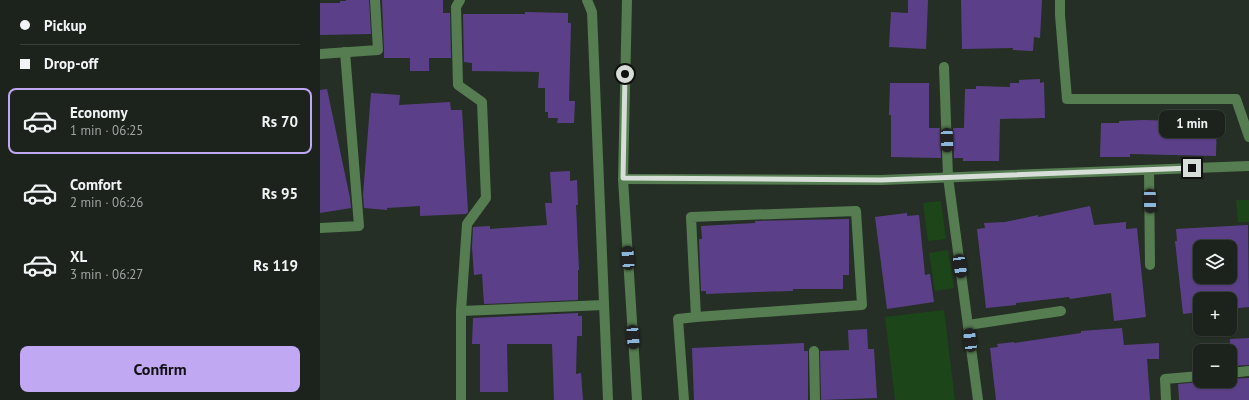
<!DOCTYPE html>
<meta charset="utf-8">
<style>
body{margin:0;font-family:"PT Sans",sans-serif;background:#292f29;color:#f1f3f6;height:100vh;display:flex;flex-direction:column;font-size:15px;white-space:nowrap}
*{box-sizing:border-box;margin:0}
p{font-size:13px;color:#a0a4a3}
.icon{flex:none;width:22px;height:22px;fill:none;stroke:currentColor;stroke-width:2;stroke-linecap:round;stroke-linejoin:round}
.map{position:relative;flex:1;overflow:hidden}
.panel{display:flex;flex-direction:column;background:#1c231c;width:320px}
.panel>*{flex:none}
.guide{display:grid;align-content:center;height:88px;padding:0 20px;background:#1c231c}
.tools{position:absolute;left:873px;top:240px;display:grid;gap:8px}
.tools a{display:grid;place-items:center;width:44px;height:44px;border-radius:8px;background:#1c231c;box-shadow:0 1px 3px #0004,0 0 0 1px #3a403b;font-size:20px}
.end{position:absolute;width:18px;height:18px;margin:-9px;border:5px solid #d7ddd7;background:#111;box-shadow:0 0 0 2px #111}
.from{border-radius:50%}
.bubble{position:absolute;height:28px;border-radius:8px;background:#1c231c;box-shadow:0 1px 3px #0004,0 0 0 1px #3a403b;font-size:13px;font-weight:800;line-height:28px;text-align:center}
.car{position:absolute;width:12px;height:24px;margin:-12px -6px;border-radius:5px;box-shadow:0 0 3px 1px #0007;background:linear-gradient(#222 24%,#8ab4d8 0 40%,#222 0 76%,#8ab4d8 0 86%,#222 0)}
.guide b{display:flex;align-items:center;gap:14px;height:38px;font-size:15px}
.guide b+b{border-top:1px solid #3a403b}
.guide i{width:10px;height:10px;background:#f1f3f6}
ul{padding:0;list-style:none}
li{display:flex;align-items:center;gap:12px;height:66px;margin:0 8px 6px;padding:0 12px;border:2px solid transparent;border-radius:8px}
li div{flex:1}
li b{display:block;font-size:15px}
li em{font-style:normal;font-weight:800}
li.selected{border-color:#c0a8f3}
li>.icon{width:36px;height:36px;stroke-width:1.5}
.button{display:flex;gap:8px;margin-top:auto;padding:8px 20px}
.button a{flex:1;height:46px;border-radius:8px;background:#c0a8f3;color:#111;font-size:16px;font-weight:800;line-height:46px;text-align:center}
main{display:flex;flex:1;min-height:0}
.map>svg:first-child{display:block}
.green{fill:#1c4519}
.building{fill:#5b4089;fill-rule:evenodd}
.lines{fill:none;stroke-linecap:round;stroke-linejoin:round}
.minor{stroke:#557d51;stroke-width:10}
.route{stroke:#d7ddd7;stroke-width:5}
</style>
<main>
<section class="panel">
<div class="guide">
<b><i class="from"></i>Pickup</b>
<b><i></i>Drop-off</b>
</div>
<ul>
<li class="selected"><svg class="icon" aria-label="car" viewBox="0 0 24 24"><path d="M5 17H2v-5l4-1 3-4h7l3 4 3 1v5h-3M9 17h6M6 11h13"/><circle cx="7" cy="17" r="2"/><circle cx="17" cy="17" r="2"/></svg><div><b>Economy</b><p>1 min · 06:25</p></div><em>Rs 70</em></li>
<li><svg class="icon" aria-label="car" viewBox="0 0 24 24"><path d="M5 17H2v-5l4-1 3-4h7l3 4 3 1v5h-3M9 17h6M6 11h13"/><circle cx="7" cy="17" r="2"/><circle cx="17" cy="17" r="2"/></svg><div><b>Comfort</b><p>2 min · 06:26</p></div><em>Rs 95</em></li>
<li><svg class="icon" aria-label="car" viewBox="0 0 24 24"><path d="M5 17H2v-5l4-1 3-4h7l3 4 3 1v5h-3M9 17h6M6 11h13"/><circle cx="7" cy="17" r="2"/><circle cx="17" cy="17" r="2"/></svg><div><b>XL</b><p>3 min · 06:27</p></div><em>Rs 119</em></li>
</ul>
<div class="button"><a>Confirm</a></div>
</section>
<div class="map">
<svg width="929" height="400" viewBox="0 0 929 400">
<rect width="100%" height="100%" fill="#262f25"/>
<g class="green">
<path d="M916,200H929V222H918Z"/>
<path d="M621,201L626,239L608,241L603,203Z"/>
<path d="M628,250L634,288L615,291L609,253Z"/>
<path d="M624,310L635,400H575L565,317Z"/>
</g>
<g class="building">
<path d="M26,0H49L51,34L0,35V3H20V1H26Z"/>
<path d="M62,0H123V13H130L131,58H109V71H90V58H64V50Z"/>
<path d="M588,0H608L606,49L569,47L571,12L588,13Z"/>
<path d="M641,0H722L720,38L714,37L713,51L693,50V48L642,49Z"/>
<path d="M205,12L248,13V23H251L249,101H255L254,123H237L238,118H228V112H225V88H218L219,72L152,71V63L144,62L143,14H205Z"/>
<path d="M720,79V83L724,82L725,118L680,119L679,161H643V158H634L633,128H644L645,89H656V86L690,87V83H699V80Z"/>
<path d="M570,83H609V128H620L621,158L571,157V115H569Z"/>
<path d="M7,89L30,198L31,208L0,213V90Z"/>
<path d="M51,93L80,95L79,105L130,102L131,110H142L148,212L146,214L100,216V206L67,208V210L44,208L43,195Z"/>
<path d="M867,110L897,111L896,156L810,154V157H780L781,123H799V121L823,120L867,121Z"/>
<path d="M250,171V181L257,180L258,205H256L259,270H258V300L164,304L162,274L154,275L152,247L153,227L170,226V229L227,225L225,203H232L230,172Z"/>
<path d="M770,206L774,225L806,222V229L817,228L826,317L794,321L791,293L750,299L749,297L696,303V305L666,308L657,229L665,228L664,223L685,222L718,215V217Z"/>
<path d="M587,213V216L599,215L605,275L610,274L614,302L567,309L555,217Z"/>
<path d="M529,219V275H523V289H473V291L436,292L386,294V291H381L379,239H382L381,226L435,223V221Z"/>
<path d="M928,225L929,307L910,309V299H880V312L863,314L855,241H857L856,229ZM878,247H910V277H880Z"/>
<path d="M258,313V316H262V336H257L256,374L261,373L263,400H234L232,344H187L188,392H160V344H152L153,318Z"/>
<path d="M802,328L804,345L839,343V359H827L830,400H676L670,348L678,347L677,344L694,342V343L761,333V331Z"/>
<path d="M547,329L548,349H554L557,398L501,400L500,351L529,350L528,330Z"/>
<path d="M929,338V365L910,366V339Z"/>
<path d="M484,343V351H488V400H374L372,348Z"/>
<path d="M929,378V400H859L858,384L881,382L884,381H910V379Z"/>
</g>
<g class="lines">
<g class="minor">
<path d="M140,0L136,7L138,85L162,102L166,198L147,224L141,311V400"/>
<path d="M267,0L272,12L288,400"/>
<path d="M307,0L303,179L317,400"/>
<path d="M740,0V15L747,99H916L929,137"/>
<path d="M0,54L58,50L55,0"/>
<path d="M624,67L628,177L658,400"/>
<path d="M829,170L830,265"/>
<path d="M303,179L561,180L929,166"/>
<path d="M0,228L39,226L25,52"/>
<path d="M141,311L284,305"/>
<path d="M648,325L741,311"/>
<path d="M494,351L495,400"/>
<path d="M910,373L929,371"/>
<path d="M364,400L358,319L376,317L542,305L536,211L371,217L376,317"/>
<path d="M846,400L845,379L880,376"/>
</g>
</g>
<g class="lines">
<path class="route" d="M305,74L303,178L561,180L872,168"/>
</g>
</svg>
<div class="tools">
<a><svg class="icon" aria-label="layers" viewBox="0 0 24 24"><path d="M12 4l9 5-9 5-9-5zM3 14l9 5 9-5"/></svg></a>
<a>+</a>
<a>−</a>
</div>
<i class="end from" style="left:305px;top:74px"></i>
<i class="end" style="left:872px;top:168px"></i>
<div class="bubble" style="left:839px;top:110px;width:66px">1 min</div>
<i class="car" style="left:627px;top:140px;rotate:178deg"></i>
<i class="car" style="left:830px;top:201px;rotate:179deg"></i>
<i class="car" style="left:308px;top:258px;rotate:356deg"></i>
<i class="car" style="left:640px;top:266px;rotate:172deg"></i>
<i class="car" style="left:313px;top:337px;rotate:176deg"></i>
<i class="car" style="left:650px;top:340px;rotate:353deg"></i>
</div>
</main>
